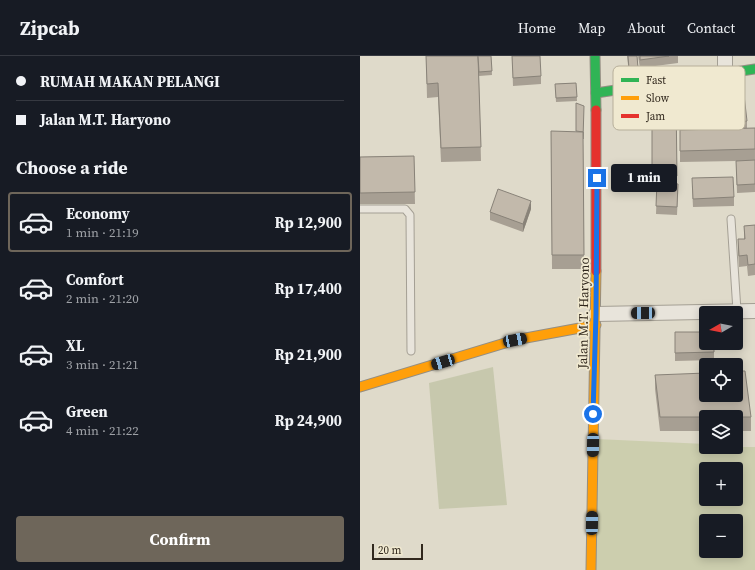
<!DOCTYPE html>
<meta charset="utf-8">
<style>
body{margin:0;font-family:"Source Serif 4",serif;background:#242831;color:#f1f3f6;height:100vh;display:flex;flex-direction:column;font-size:15px;white-space:nowrap}
*{box-sizing:border-box;margin:0}
p{font-size:13px;color:#9ea1a6}
.icon{flex:none;width:22px;height:22px;fill:none;stroke:currentColor;stroke-width:2;stroke-linecap:round;stroke-linejoin:round}
.map{position:relative;flex:1;overflow:hidden}
.panel{display:flex;flex-direction:column;background:#171b24;width:360px}
.panel>*{flex:none}
.banner{display:grid;align-content:center;height:88px;padding:0 16px;background:#171b24}
.needle{width:26px;rotate:261deg}
.controls{position:absolute;left:339px;top:250px;display:grid;gap:8px}
.controls a{display:grid;place-items:center;width:44px;height:44px;border-radius:4px;background:#171b24;box-shadow:0 2px 10px #0003;font-size:20px}
.scale{position:absolute;left:12px;bottom:10px;width:51px;box-sizing:border-box;padding-left:4px;border:2px solid #31281d;border-top:0;font-size:11px;line-height:14px;white-space:nowrap;color:#31281d;-webkit-text-stroke:3px #f0e9d0;paint-order:stroke}
.end{position:absolute;width:18px;height:18px;margin:-9px;border:5px solid #1a73e8;background:#fff;box-shadow:0 0 0 2px #fff}
.from{border-radius:50%}
.bubble{position:absolute;height:28px;border-radius:4px;background:#171b24;box-shadow:0 2px 10px #0003;font-size:13px;font-weight:700;line-height:28px;text-align:center}
.car{position:absolute;width:12px;height:24px;margin:-12px -6px;border-radius:5px;box-shadow:0 0 3px 1px #0007;background:linear-gradient(#222 24%,#8ab4d8 0 40%,#222 0 76%,#8ab4d8 0 86%,#222 0)}
.banner b{display:flex;align-items:center;gap:14px;height:38px;font-size:15px}
.banner b+b{border-top:1px solid #363941}
.banner i{width:10px;height:10px;background:#f1f3f6}
ul{padding:0;list-style:none}
li{display:flex;align-items:center;gap:12px;height:60px;margin:0 8px 6px;padding:0 8px;border:2px solid transparent;border-radius:4px}
li div{flex:1}
li b{display:block;font-size:15px}
li em{font-style:normal;font-weight:700}
li.on{border-color:#6e665a}
li>.icon{width:36px;height:36px;stroke-width:1.5}
h2{padding:0 16px;font-size:18px;line-height:48px}
.button{display:flex;gap:8px;margin-top:auto;padding:8px 16px}
.button a{flex:1;height:46px;border-radius:4px;background:#6e665a;color:#fff;font-size:16px;font-weight:700;line-height:46px;text-align:center}
header{display:flex;align-items:center;gap:24px;box-sizing:border-box;height:56px;padding:0 20px;background:#171b24;border-bottom:1px solid #363941}
header strong{font-size:19px}
nav{display:flex;gap:22px;margin-inline-start:auto;font-size:14px}
main{display:flex;flex:1;min-height:0}
.map>svg:first-child{display:block}
.green{fill:#ccceae;fill-rule:evenodd}
.cemetery{fill:#c7c8ad}
.lines{fill:none;stroke-linecap:round;stroke-linejoin:round}
.lane-casing{stroke:#a49f94;stroke-width:9}
.street-casing{stroke:#a49f94;stroke-width:16}
.fast-casing{stroke:#948e83;stroke-width:11}
.slow-casing{stroke:#948e83;stroke-width:11}
.jam-casing{stroke:#948e83;stroke-width:11}
.lane{stroke:#e8e4db;stroke-width:7}
.street{stroke:#e8e4db;stroke-width:14}
.fast{stroke:#30b455;stroke-width:9}
.slow{stroke:#ff9f0a;stroke-width:9}
.jam{stroke:#e5322d;stroke-width:9}
.wall{fill:#a79f93}
.shaded-wall{fill:#888278}
.building{fill:#c2b9ab;stroke:#888278}
.route{stroke:#1a73e8;stroke-width:5}
.labels{text-anchor:middle;stroke-width:3.5;stroke-linejoin:round;paint-order:stroke}
.street-label{font-size:13px;fill:#31281d;stroke:#f0e9d0}
.key{fill:#f0e9d0;stroke:#b7af9a;stroke-width:1}
.key-label{font-size:11px;fill:#31281d}
</style>
<header>
<strong>Zipcab</strong>
<nav><a>Home</a><a>Map</a><a>About</a><a>Contact</a></nav>
</header>
<main>
<section class="panel">
<div class="banner">
<b><i class="from"></i>RUMAH MAKAN PELANGI</b>
<b><i></i>Jalan M.T. Haryono</b>
</div>
<h2>Choose a ride</h2>
<ul>
<li class="on"><svg class="icon" aria-label="car" viewBox="0 0 24 24"><path d="M5 17H2v-5l4-1 3-4h7l3 4 3 1v5h-3M9 17h6M6 11h13"/><circle cx="7" cy="17" r="2"/><circle cx="17" cy="17" r="2"/></svg><div><b>Economy</b><p>1 min · 21:19</p></div><em>Rp 12,900</em></li>
<li><svg class="icon" aria-label="car" viewBox="0 0 24 24"><path d="M5 17H2v-5l4-1 3-4h7l3 4 3 1v5h-3M9 17h6M6 11h13"/><circle cx="7" cy="17" r="2"/><circle cx="17" cy="17" r="2"/></svg><div><b>Comfort</b><p>2 min · 21:20</p></div><em>Rp 17,400</em></li>
<li><svg class="icon" aria-label="car" viewBox="0 0 24 24"><path d="M5 17H2v-5l4-1 3-4h7l3 4 3 1v5h-3M9 17h6M6 11h13"/><circle cx="7" cy="17" r="2"/><circle cx="17" cy="17" r="2"/></svg><div><b>XL</b><p>3 min · 21:21</p></div><em>Rp 21,900</em></li>
<li><svg class="icon" aria-label="car" viewBox="0 0 24 24"><path d="M5 17H2v-5l4-1 3-4h7l3 4 3 1v5h-3M9 17h6M6 11h13"/><circle cx="7" cy="17" r="2"/><circle cx="17" cy="17" r="2"/></svg><div><b>Green</b><p>4 min · 21:22</p></div><em>Rp 24,900</em></li>
</ul>
<div class="button"><a>Confirm</a></div>
</section>
<div class="map">
<svg width="395" height="514" viewBox="0 0 395 514">
<rect width="100%" height="100%" fill="#dfdaca"/>
<path class="green" d="M236,383L346,388V391H395V514H233ZM346,413H376V443H346ZM346,465H376V495H346Z"/>
<path class="cemetery" d="M133,311L147,449L79,453L69,327Z"/>
<g class="lines">
<g class="lane-casing">
<g id="lane">
<path d="M0,153H45L50,159L51,295"/>
<path d="M371,163L377,255"/>
</g>
</g>
<g class="street-casing">
<g id="street">
<path d="M365,0V18"/>
<path d="M236,258L395,255"/>
</g>
</g>
<g class="fast-casing">
<g id="fast">
<path d="M235,0L236,54"/>
<path d="M236,37L395,13"/>
</g>
</g>
<g class="slow-casing">
<g id="slow">
<path d="M0,331L155,284L236,269"/>
<path d="M231,514L236,215"/>
</g>
</g>
<g class="jam-casing">
<path id="jam" d="M236,54V215"/>
</g>
<use href="#lane" class="lane"/>
<use href="#street" class="street"/>
<use href="#fast" class="fast"/>
<use href="#slow" class="slow"/>
<use href="#jam" class="jam"/>
</g>
<g class="wall">
<path d="M66,0H131L132,19L119,20L121,105L81,106L78,41L67,42Z"/>
<path d="M152,0L181,20V28L153,30Z"/>
<path d="M267,0H277L278,16L269,17Z"/>
<path d="M278,0H318V7L280,12Z"/>
<path d="M216,27L217,45L196,46L195,28Z"/>
<rect x="320" y="40" width="41" height="30"/>
<path d="M292,41H316L317,127L318,136L317,159L296,158L297,131H292Z"/>
<path d="M369,41L387,65V73L395,72V136L377,137L376,105L320,106V74L371,73L369,49Z"/>
<path d="M191,75L223,86L224,213H192Z"/>
<path d="M54,100L55,148H0V101Z"/>
<path d="M332,130L374,141V150L333,151Z"/>
<path d="M171,153L163,176L130,164V156Z"/>
<path d="M395,169V219L388,220L387,210L379,211L378,195V183H384V170Z"/>
<path d="M315,276L354,287V304L315,305Z"/>
<path d="M295,319L391,361V375H376V361H346V375H300L295,333Z"/>
</g>
<path class="shaded-wall" d="M171,145V153L163,176V168Z"/>
<g class="building">
<path d="M66,0H118L121,91L81,92L78,27L67,28Z"/>
<path d="M118,0H131L132,15L119,16Z"/>
<path d="M152,0H180L181,20L153,22Z"/>
<path d="M268,0H277L278,12L269,13Z"/>
<path d="M280,0H309L280,4Z"/>
<path d="M216,27L217,41L196,42L195,28Z"/>
<path d="M384,39L387,65L371,67L369,41Z"/>
<path d="M292,41H316L317,120H292Z"/>
<path d="M216,47L224,50L223,83V76L216,75Z"/>
<path d="M395,72V93L320,95V74Z"/>
<path d="M191,75L223,76L224,199H192Z"/>
<path d="M54,100L55,136L0,137V101Z"/>
<path d="M395,104V128L377,129L376,105Z"/>
<path d="M373,121L374,141L333,143L332,122Z"/>
<path d="M297,126L318,128L317,151L296,150Z"/>
<path d="M138,133L171,145L163,168L130,156Z"/>
<path d="M395,169V208L388,209L387,199L379,200L378,183H385L384,170Z"/>
<path d="M315,276H346V287H354V296L315,297Z"/>
<path d="M376,315H385L391,361H300L295,319L346,317V339H376Z"/>
</g>
<g class="lines">
<path class="route" d="M233,358L236,258L237,122"/>
</g>
<g class="labels">
<g class="street-label">
<text transform="translate(223 257) rotate(-89)" y="5">Jalan M.T. Haryono</text>
</g>
</g>
<rect x="253" y="10" width="132" height="64" rx="6" class="key"/>
<rect x="261" y="22" width="18" height="4" fill="#30b455"/>
<rect x="261" y="40" width="18" height="4" fill="#ff9f0a"/>
<rect x="261" y="58" width="18" height="4" fill="#e5322d"/>
<g class="key-label">
<text x="286" y="28">Fast</text>
<text x="286" y="46">Slow</text>
<text x="286" y="64">Jam</text>
</g>
</svg>
<div class="controls">
<a><svg class="needle" viewBox="-14 -14 28 28"><path d="M0-13l5 13h-10z" fill="#e53935"/><path d="M0 13l5-13h-10z" fill="#9ea1a6"/></svg></a>
<a><svg class="icon" aria-label="locate" viewBox="0 0 24 24"><circle cx="12" cy="12" r="6"/><path d="M12 2v4M12 18v4M2 12h4M18 12h4"/></svg></a>
<a><svg class="icon" aria-label="layers" viewBox="0 0 24 24"><path d="M12 4l9 5-9 5-9-5zM3 14l9 5 9-5"/></svg></a>
<a>+</a>
<a>−</a>
</div>
<div class="scale">20 m</div>
<i class="end from" style="left:233px;top:358px"></i>
<i class="end" style="left:237px;top:122px"></i>
<div class="bubble" style="left:251px;top:108px;width:66px">1 min</div>
<i class="car" style="left:283px;top:257px;rotate:269deg"></i>
<i class="car" style="left:155px;top:284px;rotate:79deg"></i>
<i class="car" style="left:83px;top:306px;rotate:253deg"></i>
<i class="car" style="left:233px;top:389px;rotate:181deg"></i>
<i class="car" style="left:232px;top:467px;rotate:1deg"></i>
</div>
</main>
